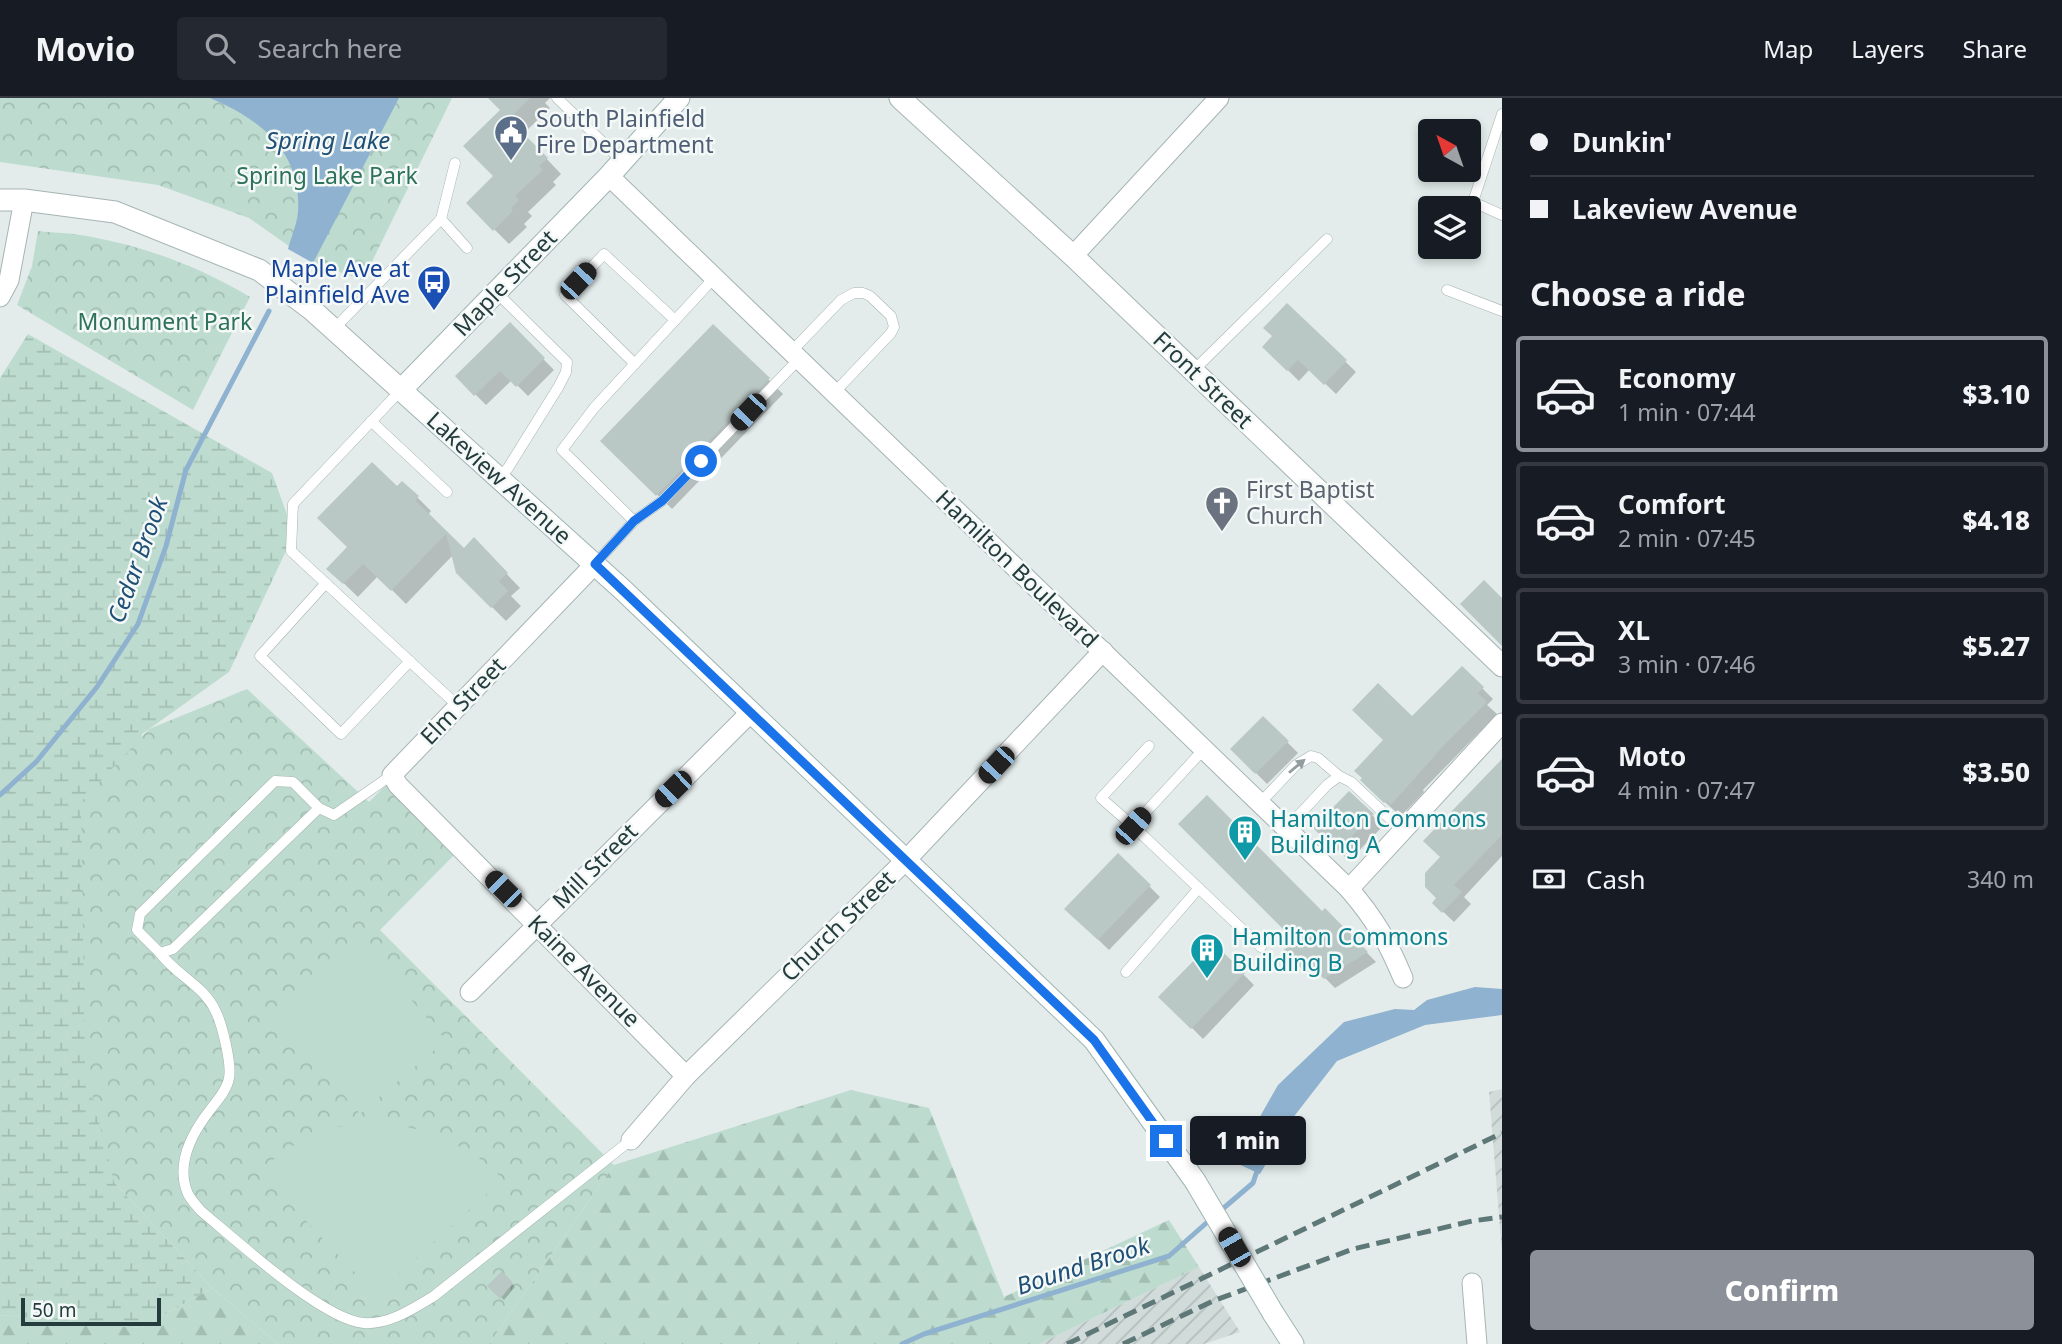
<!DOCTYPE html>
<meta charset="utf-8">
<style>
body{margin:0;font-family:"Noto Sans",sans-serif;background:#242831;color:#f1f3f6;height:100vh;display:flex;flex-direction:column;font-size:26px;white-space:nowrap}
*{box-sizing:border-box;margin:0}
p{font-size:23px;color:#9ea1a6}
.icon{flex:none;width:38px;height:38px;fill:none;stroke:currentColor;stroke-width:2;stroke-linecap:round;stroke-linejoin:round}
.map{position:relative;flex:1;overflow:hidden}
.sheet{display:flex;flex-direction:column;background:#171b24;width:560px}
.sheet>*{flex:none}
.banner{display:grid;align-content:center;height:154px;padding:0 28px;background:#171b24}
.needle{width:46px;rotate:320deg}
.tools{position:absolute;left:1418px;top:21px;display:grid;gap:14px}
.tools a{display:grid;place-items:center;width:63px;height:63px;border-radius:7px;background:#171b24;box-shadow:0 4px 10px #0003;font-size:35px}
.scale{position:absolute;left:21px;bottom:18px;width:140px;box-sizing:border-box;padding-left:7px;border:4px solid #243c3d;border-top:0;font-size:19px;line-height:24px;white-space:nowrap;color:#243c3d;-webkit-text-stroke:5px #f4f9f8;paint-order:stroke}
.end{position:absolute;width:32px;height:32px;margin:-16px;border:9px solid #1a73e8;background:#fff;box-shadow:0 0 0 4px #fff}
.from{border-radius:50%}
.bubble{position:absolute;height:49px;border-radius:7px;background:#171b24;box-shadow:0 4px 10px #0003;font-size:23px;font-weight:800;line-height:49px;text-align:center}
.car{position:absolute;width:21px;height:42px;margin:-21px -10px;border-radius:9px;box-shadow:0 0 5px 2px #0007;background:linear-gradient(#222 24%,#8ab4d8 0 40%,#222 0 76%,#8ab4d8 0 86%,#222 0)}
.banner b{display:flex;align-items:center;gap:24px;height:66px;font-size:26px}
.banner b+b{border-top:2px solid #363941}
.banner i{width:18px;height:18px;background:#f1f3f6}
ul{padding:0;list-style:none}
li{display:flex;align-items:center;gap:21px;height:116px;margin:0 14px 10px;padding:0 14px;border:4px solid #363941;border-radius:7px}
li div{flex:1}
li b{display:block;font-size:26px}
li em{font-style:normal;font-weight:800}
li.selected{border-color:#8c9099}
li>.icon{width:63px;height:63px;stroke-width:1.5}
h2{padding:0 28px;font-size:32px;line-height:84px}
.pay{display:flex;align-items:center;gap:18px;height:77px;padding:0 28px;font-size:26px}
.pay p{margin-inline-start:auto}
.action{display:flex;gap:14px;margin-top:auto;padding:14px 28px}
.action a{flex:1;height:80px;border-radius:7px;background:#8c9099;color:#fff;font-size:28px;font-weight:800;line-height:80px;text-align:center}
header{display:flex;align-items:center;gap:42px;box-sizing:border-box;height:98px;padding:0 35px;background:#171b24;border-bottom:2px solid #363941}
header strong{font-size:33px}
nav{display:flex;gap:38px;margin-inline-start:auto;font-size:24px}
.search{width:490px;height:63px;background:#242831;display:flex;align-items:center;gap:18px;box-sizing:border-box;padding:0 24px;border-radius:7px;color:#9ea1a6;font-size:26px}
main{display:flex;flex:1;min-height:0}
.map>svg:first-child{display:block}
.industrial{fill:url(#industrial-furrows)}
.forest{fill:url(#forest-firs)}
.wetland{fill:url(#wetland-marsh)}
.park{fill:url(#park-crowns)}
.garden{fill:#bddccf}
.water{fill:#8eb2cf}
.shadow{fill:#0003}
.lines{fill:none;stroke-linecap:round;stroke-linejoin:round}
.stream{stroke:#8eb2cf;stroke-width:5}
.building{fill:#b9c7c5}
.service-casing{stroke:#a6b4b3;stroke-width:11}
.minor-casing{stroke:#a6b4b3;stroke-width:21}
.tertiary-casing{stroke:#a6b4b3;stroke-width:23}
.secondary-casing{stroke:#9fb5b3;stroke-width:23}
.service{stroke:#fff;stroke-width:10}
.minor{stroke:#fff;stroke-width:19}
.tertiary{stroke:#fff;stroke-width:21}
.secondary{stroke:#fff;stroke-width:21}
.rail{stroke:#5e7878;stroke-width:5;stroke-dasharray:14 7;stroke-linecap:butt}
.secondary-bridge-casing{stroke:#9fb5b3;stroke-width:23;stroke-linecap:butt}
.secondary-bridge{stroke:#fff;stroke-width:21}
.oneway{fill:#929e9e}
.route{stroke:#1a73e8;stroke-width:9}
.labels{text-anchor:middle;stroke-width:5;stroke-linejoin:round;paint-order:stroke}
.service-label{font-size:23px;fill:#4e5e75;stroke:#f4f9f8;text-anchor:start}
.park-label{font-size:23px;fill:#2f725c;stroke:#f4f9f8}
.transit-label{font-size:23px;fill:#164399;stroke:#f4f9f8;text-anchor:end}
.street-label{font-size:23px;fill:#243c3d;stroke:#f4f9f8}
.worship-label{font-size:23px;fill:#5b616d;stroke:#f4f9f8;text-anchor:start}
.culture-label{font-size:23px;fill:#0d838f;stroke:#f4f9f8;text-anchor:start}
.water-label{font-size:24px;font-style:italic;fill:#204f76;stroke:#f4f9f8}
</style>
<header>
<strong>Movio</strong>
<div class="search"><svg class="icon" aria-label="search" viewBox="0 0 24 24"><circle cx="10" cy="10" r="6"/><path d="M15 15l6 6"/></svg>Search here</div>
<nav><a>Map</a><a>Layers</a><a>Share</a></nav>
</header>
<main>
<div class="map">
<svg width="1502" height="1246" viewBox="0 0 1502 1246">
<defs>
<pattern id="industrial-furrows" width="10" height="10" patternUnits="userSpaceOnUse" patternTransform="scale(1.75)"><rect width="10" height="10" fill="#d1dcda"/><path d="M-1 1l2-2M0 10L10 0M9 11l2-2" fill="none" stroke="#b3bebc"/></pattern>
<pattern id="forest-firs" width="22" height="20" patternUnits="userSpaceOnUse" patternTransform="scale(1.75)"><rect width="22" height="20" fill="#bddccf"/><path d="M5 1l3.5 6h-7zM16 11l3.5 6h-7z" fill="#a2beb3"/></pattern>
<pattern id="wetland-marsh" width="20" height="14" patternUnits="userSpaceOnUse" patternTransform="scale(1.75)"><rect width="20" height="14" fill="#bddccf"/><path d="M1 5h8M5 5V1M11 12h8M15 12V8" fill="none" stroke="#a2beb3"/></pattern>
<pattern id="park-crowns" width="20" height="18" patternUnits="userSpaceOnUse" patternTransform="scale(1.75)"><rect width="20" height="18" fill="#bddccf"/><path d="M2 6a3 3 0 1 1 6 0M12 15a3 3 0 1 1 6 0" fill="none" stroke="#a2beb3"/></pattern>
</defs>
<rect width="100%" height="100%" fill="#e3eceb"/>
<g class="industrial">
<path d="M1502,991V1155L1489,994Z"/>
<path d="M1199,1169L1240,1234L1204,1246H1039Z"/>
</g>
<g class="forest">
<path d="M851,992L929,1010L1004,1199L1169,1122L1199,1169L1039,1246H489L614,1067Z"/>
<path d="M212,1190L278,1246H0V1217L140,1230Z"/>
</g>
<path class="wetland" d="M28,236L272,375L294,436L229,574L142,636L114,1084L212,1190L140,1230L0,1217V280Z"/>
<g class="park">
<path d="M0,0H452L363,182L313,165L249,120L158,87L0,64Z"/>
<path d="M38,133C56,135 74,135 92,139C147,149 202,170 250,199L193,312L17,207L32,168Z"/>
<path d="M247,591L369,704L390,683L459,752L380,832L614,1067L489,1246H278L212,1190L114,1084L85,967L81,704L149,631Z"/>
</g>
<g class="garden">
<path d="M357,839L446,942L360,1016L271,913Z"/>
<path d="M380,1023L429,1034L473,1055L503,1081L376,1197L259,1073L288,1050L331,1030Z"/>
</g>
<g class="water">
<path d="M210,0H399L313,165L288,151C291,139 297,126 298,114C302,54 260,21 210,0Z"/>
<path d="M1475,889L1502,891V917L1425,927L1337,963L1292,1021L1260,1076L1234,1064L1278,987L1344,924L1395,911L1414,912L1427,902Z"/>
</g>
<g class="shadow">
<path d="M491,0H550L545,5L550,10L523,36L561,76L553,84L556,87L528,114L532,118L524,126L527,129L509,146L468,105L496,78L502,12Z"/>
<path d="M1287,207L1356,274L1336,296L1310,271L1299,283L1264,249L1274,239Z"/>
<path d="M510,227L554,272L528,298L512,282L486,307L457,278Z"/>
<path d="M713,228L783,296L672,411L602,343Z"/>
<path d="M403,385L431,413L428,417L464,453L474,442L520,490L511,498L521,508L506,523L457,474L453,457L406,506L378,478L358,499L329,471Z"/>
<path d="M1462,570L1493,601L1487,607L1497,616L1423,692L1424,694L1402,717L1398,712L1396,714L1373,693L1412,620Z"/>
<path d="M1263,620L1298,655L1267,686L1232,651Z"/>
<path d="M1502,664V758L1464,799L1471,806L1454,824L1434,805L1438,801L1442,759Z"/>
<path d="M1350,695L1383,728L1349,763L1316,730Z"/>
<path d="M1118,757L1160,799L1109,852L1077,821Z"/>
<path d="M1325,812L1376,864L1335,890L1318,873L1312,878L1285,853Z"/>
<path d="M1243,876L1254,887L1203,941L1161,899Z"/>
<path d="M502,1175L515,1189L504,1202L490,1188Z"/>
</g>
<g class="lines">
<g class="stream">
<path d="M0,697L36,664L97,589L138,526L166,448L186,372L269,213"/>
<path d="M1219,1114L1253,1085L1258,1070"/>
<path d="M902,1246L924,1236L1169,1158L1212,1120"/>
</g>
</g>
<g class="building">
<path d="M488,0H530L509,21L548,60L539,68L543,72L515,98L519,102L511,110L513,113L493,133L466,105L493,78L463,48L500,12Z"/>
<path d="M1287,205L1347,262L1324,287L1298,262L1287,273L1262,249L1272,238L1263,230Z"/>
<path d="M510,224L545,260L516,289L500,273L474,298L455,278Z"/>
<path d="M713,226L770,280L656,398L600,343Z"/>
<path d="M372,364L397,388L402,383L419,398L415,402L464,450L474,439L508,475L499,483L508,493L491,510L456,475L446,436L391,493L363,466L343,486L326,471L347,449L317,420Z"/>
<path d="M1484,482L1502,500V548L1460,506Z"/>
<path d="M1462,568L1484,589L1478,595L1487,604L1448,643L1391,707L1386,703L1384,705L1360,682L1362,680L1354,673L1383,642L1352,612L1378,585L1412,618Z"/>
<path d="M1263,618L1289,643L1255,676L1230,651Z"/>
<path d="M1502,661V737L1454,787L1462,794L1442,815L1432,805L1436,800L1425,789V775L1440,759L1423,743Z"/>
<path d="M1349,693L1374,716L1337,753L1313,730Z"/>
<path d="M1207,697L1322,813L1325,810L1368,854L1324,881L1307,864L1301,870L1283,853L1294,842L1178,726Z"/>
<path d="M1118,755L1151,787L1098,842L1064,811Z"/>
<path d="M1212,844L1245,875L1191,931L1158,899Z"/>
<path d="M502,1173L513,1185L500,1201L487,1188Z"/>
</g>
<g class="lines">
<g class="service-casing">
<g id="service">
<path d="M557,0L622,63"/>
<path d="M1502,16L1473,104L1502,117"/>
<path d="M441,121L455,65"/>
<path d="M1447,192L1502,213"/>
<path d="M496,194L567,264L566,274L559,288L508,370L499,381"/>
<path d="M334,231L441,121L467,150"/>
<path d="M791,254L841,202L854,195H863L870,198L891,218L894,229L891,235L834,295"/>
<path d="M635,266L565,197L604,156L675,222"/>
<path d="M1193,273L1327,141"/>
<path d="M401,292L293,406L291,453L458,608"/>
<path d="M371,323L447,394"/>
<path d="M634,423L662,403L799,261"/>
<path d="M595,466L634,423L562,352L594,310L714,180"/>
<path d="M326,485L260,558L341,636L410,563"/>
<path d="M1204,651L1133,728L1261,849"/>
<path d="M1260,705L1296,667L1311,658L1318,660L1339,678"/>
<path d="M319,710L173,851L160,855L137,832L140,816L275,683L293,684L319,710L334,717L392,677"/>
<path d="M1133,728L1101,700L1149,648"/>
<path d="M1287,730L1327,687L1339,678L1351,684L1403,733"/>
<path d="M160,855C176,877 203,887 215,912C222,925 232,967 229,980C227,992 217,1003 210,1012C192,1035 175,1066 188,1096C191,1102 197,1108 201,1113C235,1141 323,1222 364,1225C389,1227 414,1210 434,1198L631,1042"/>
<path d="M1126,874L1199,790"/>
</g>
</g>
<g class="minor-casing">
<g id="minor">
<path d="M609,78L1349,791C1375,821 1388,844 1403,880"/>
<path d="M1073,158L1219,0"/>
<path d="M0,199L9,182L24,102"/>
<path d="M595,466L392,677L398,687L686,978"/>
<path d="M1349,791L1502,625"/>
<path d="M470,894L751,614"/>
<path d="M631,1042L686,978L906,762L1103,553"/>
<path d="M1472,1185L1477,1246"/>
</g>
</g>
<g class="tertiary-casing">
<g id="tertiary">
<path d="M900,0L1073,158L1502,568"/>
<path d="M0,102H24L115,114L259,172L311,211L401,292"/>
</g>
</g>
<g class="secondary-casing">
<g id="secondary">
<path d="M679,0L609,78L401,292L623,492L1094,942L1195,1083"/>
<path d="M1273,1215L1293,1246"/>
</g>
</g>
<use href="#service" class="service"/>
<use href="#minor" class="minor"/>
<use href="#tertiary" class="tertiary"/>
<use href="#secondary" class="secondary"/>
<g class="rail">
<path d="M1067,1246L1502,1035"/>
<path d="M1123,1246L1213,1203L1353,1151L1472,1123L1502,1119"/>
</g>
<g class="secondary-bridge-casing">
<path id="secondary-bridge" d="M1195,1083L1273,1215"/>
</g>
<use href="#secondary-bridge" class="secondary-bridge"/>
</g>
<defs><path id="oneway-solid" d="M-6-.8H1V-3.2L6.5 0L1 3.2V.8H-6Z" transform="scale(1.75)"/></defs>
<use class="oneway" href="#oneway-solid" transform="translate(1297 668) rotate(-40)"/>
<g class="lines">
<path class="route" d="M701,363L662,403L634,423L595,466L1094,942L1166,1043"/>
</g>
<defs>
<g id="civic-pin" transform="scale(1.75)"><path d="M0 17L-7.5 6A9.5 9.5 0 1 1 7.5 6Z" fill="#5c6f8a" stroke="#f4f9f8"/><path d="M-.6-6.5H3V-4.5H.6V-3L4-1V1h2V6H-6V1h2V-1L-.6-3ZM-1.2 2.5V6h2.4V2.5Z" fill="#fff"/></g>
<g id="bus-pin" transform="scale(1.75)"><path d="M0 17L-7.5 6A9.5 9.5 0 1 1 7.5 6Z" fill="#1a4fb4" stroke="#f4f9f8"/><path d="M-5-6H5V4H4V6H2V4H-2V6H-4V4H-5ZM-3.5-4V0h7V-4ZM-3.5 1.2v1.5H-2V1.2ZM2 1.2v1.5H3.5V1.2Z" fill="#fff"/></g>
<g id="church-pin" transform="scale(1.75)"><path d="M0 17L-7.5 6A9.5 9.5 0 1 1 7.5 6Z" fill="#6b7280" stroke="#f4f9f8"/><path d="M-1.2-6h2.4v3.5h3.3v2.4h-3.3V6h-2.4V-.1h-3.3v-2.4h3.3Z" fill="#fff"/></g>
<g id="building-pin" transform="scale(1.75)"><path d="M0 17L-7.5 6A9.5 9.5 0 1 1 7.5 6Z" fill="#0f9aa8" stroke="#f4f9f8"/><path d="M-4-6H4V6H1V3H-1V6H-4ZM-2.5-4.3h1.7v1.8h-1.7ZM.8-4.3h1.7v1.8H.8ZM-2.5-1h1.7V.8h-1.7ZM.8-1h1.7V.8H.8Z" fill="#fff"/></g>
</defs>
<g fill-rule="evenodd">
<use href="#civic-pin" x="511" y="34"/>
<use href="#bus-pin" x="434" y="184"/>
<use href="#church-pin" x="1222" y="405"/>
<use href="#building-pin" x="1245" y="734"/>
<use href="#building-pin" x="1207" y="852"/>
</g>
<g class="labels">
<g class="service-label">
<text x="536" y="29">South Plainfield<tspan x="536" dy="26">Fire Department</tspan></text>
</g>
<g class="park-label">
<text x="327" y="86">Spring Lake Park</text>
<text x="165" y="232">Monument Park</text>
</g>
<g class="transit-label">
<text x="410" y="179">Maple Ave at<tspan x="410" dy="26">Plainfield Ave</tspan></text>
</g>
<g class="street-label">
<text transform="translate(505 185) rotate(-46)" y="8">Maple Street</text>
<text transform="translate(1203 282) rotate(44)" y="8">Front Street</text>
<text transform="translate(499 380) rotate(42)" y="8">Lakeview Avenue</text>
<text transform="translate(1017 471) rotate(44)" y="8">Hamilton Boulevard</text>
<text transform="translate(463 603) rotate(-46)" y="8">Elm Street</text>
<text transform="translate(595 768) rotate(-45)" y="8">Mill Street</text>
<text transform="translate(838 828) rotate(-44)" y="8">Church Street</text>
<text transform="translate(584 873) rotate(45)" y="8">Kaine Avenue</text>
</g>
<g class="worship-label">
<text x="1246" y="400">First Baptist<tspan x="1246" dy="26">Church</tspan></text>
</g>
<g class="culture-label">
<text x="1270" y="729">Hamilton Commons<tspan x="1270" dy="26">Building A</tspan></text>
<text x="1232" y="847">Hamilton Commons<tspan x="1232" dy="26">Building B</tspan></text>
</g>
<g class="water-label">
<text x="328" y="51">Spring Lake</text>
<text transform="translate(138 462) rotate(-70)" y="8">Cedar Brook</text>
<text transform="translate(1083 1168) rotate(-18)" y="8">Bound Brook</text>
</g>
</g>
</svg>
<div class="tools">
<a><svg class="needle" viewBox="-14 -14 28 28"><path d="M0-13l5 13h-10z" fill="#e53935"/><path d="M0 13l5-13h-10z" fill="#9ea1a6"/></svg></a>
<a><svg class="icon" aria-label="layers" viewBox="0 0 24 24"><path d="M12 4l9 5-9 5-9-5zM3 14l9 5 9-5"/></svg></a>
</div>
<div class="scale">50 m</div>
<i class="end from" style="left:701px;top:363px"></i>
<i class="end" style="left:1166px;top:1043px"></i>
<div class="bubble" style="left:1190px;top:1018px;width:116px">1 min</div>
<i class="car" style="left:578px;top:183px;rotate:43deg"></i>
<i class="car" style="left:748px;top:314px;rotate:223deg"></i>
<i class="car" style="left:996px;top:667px;rotate:223deg"></i>
<i class="car" style="left:673px;top:691px;rotate:226deg"></i>
<i class="car" style="left:1133px;top:728px;rotate:42deg"></i>
<i class="car" style="left:503px;top:791px;rotate:315deg"></i>
<i class="car" style="left:1234px;top:1149px;rotate:330deg"></i>
</div>
<section class="sheet">
<div class="banner">
<b><i class="from"></i>Dunkin'</b>
<b><i></i>Lakeview Avenue</b>
</div>
<h2>Choose a ride</h2>
<ul>
<li class="selected"><svg class="icon" aria-label="car" viewBox="0 0 24 24"><path d="M5 17H2v-5l4-1 3-4h7l3 4 3 1v5h-3M9 17h6M6 11h13"/><circle cx="7" cy="17" r="2"/><circle cx="17" cy="17" r="2"/></svg><div><b>Economy</b><p>1 min · 07:44</p></div><em>$3.10</em></li>
<li><svg class="icon" aria-label="car" viewBox="0 0 24 24"><path d="M5 17H2v-5l4-1 3-4h7l3 4 3 1v5h-3M9 17h6M6 11h13"/><circle cx="7" cy="17" r="2"/><circle cx="17" cy="17" r="2"/></svg><div><b>Comfort</b><p>2 min · 07:45</p></div><em>$4.18</em></li>
<li><svg class="icon" aria-label="car" viewBox="0 0 24 24"><path d="M5 17H2v-5l4-1 3-4h7l3 4 3 1v5h-3M9 17h6M6 11h13"/><circle cx="7" cy="17" r="2"/><circle cx="17" cy="17" r="2"/></svg><div><b>XL</b><p>3 min · 07:46</p></div><em>$5.27</em></li>
<li><svg class="icon" aria-label="car" viewBox="0 0 24 24"><path d="M5 17H2v-5l4-1 3-4h7l3 4 3 1v5h-3M9 17h6M6 11h13"/><circle cx="7" cy="17" r="2"/><circle cx="17" cy="17" r="2"/></svg><div><b>Moto</b><p>4 min · 07:47</p></div><em>$3.50</em></li>
</ul>
<div class="pay"><svg class="icon" aria-label="cash" viewBox="0 0 24 24"><path d="M3 7h18v10H3z"/><circle cx="12" cy="12" r="2"/></svg>Cash<p>340 m</p></div>
<div class="action"><a>Confirm</a></div>
</section>
</main>
